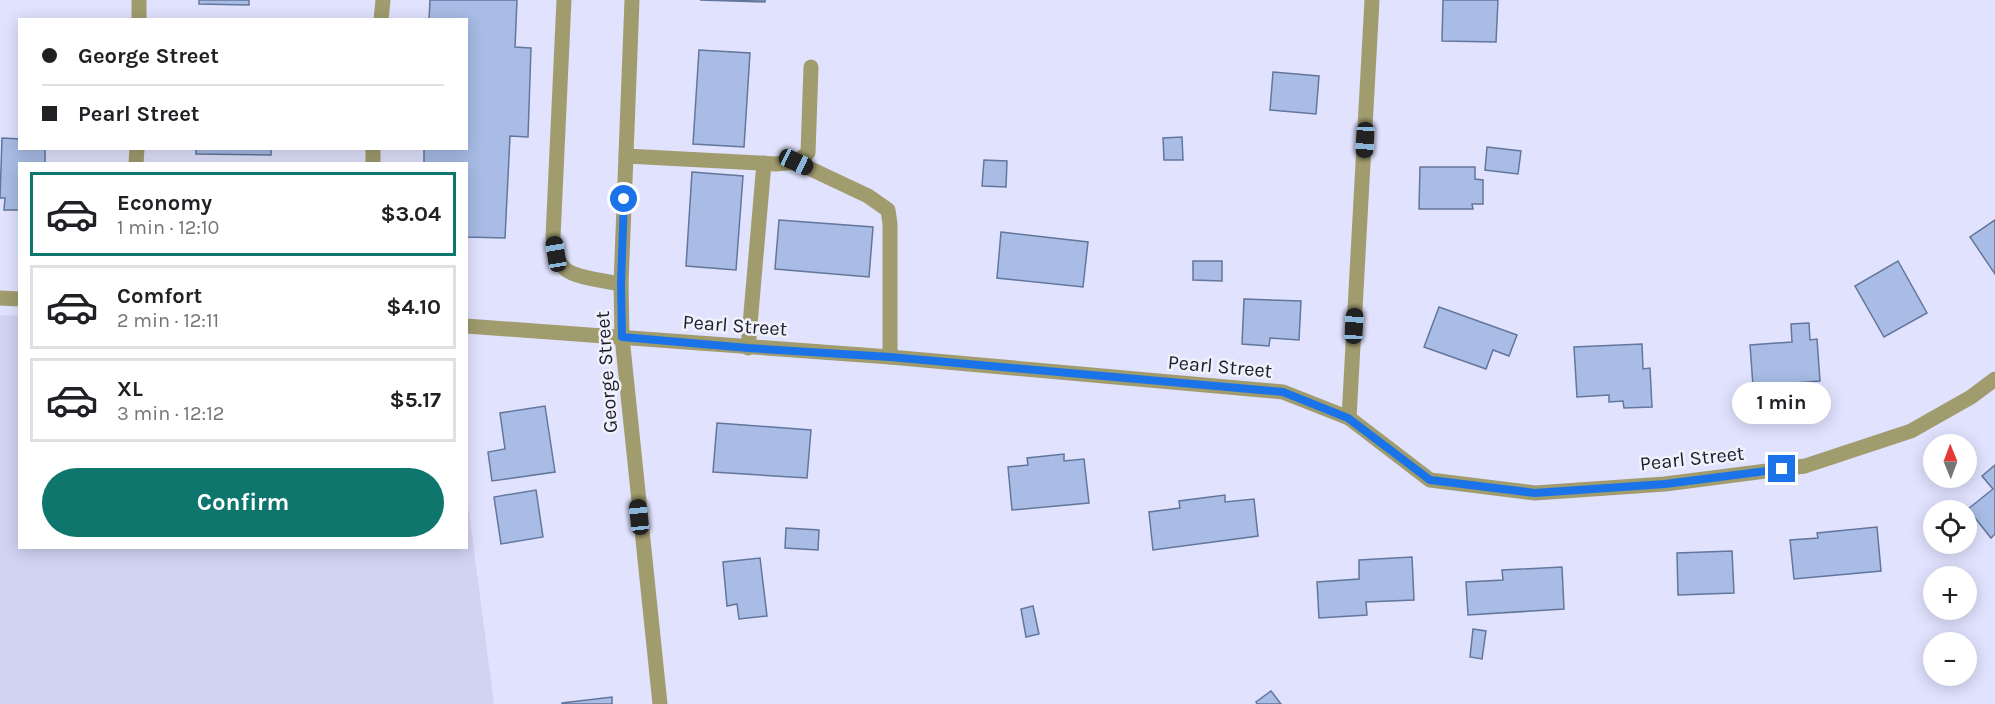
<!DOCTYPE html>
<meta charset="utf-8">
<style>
body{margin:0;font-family:Karla,sans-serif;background:#f6f6f6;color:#202124;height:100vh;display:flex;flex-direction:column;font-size:22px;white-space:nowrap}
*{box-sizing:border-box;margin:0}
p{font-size:20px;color:#757577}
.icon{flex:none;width:33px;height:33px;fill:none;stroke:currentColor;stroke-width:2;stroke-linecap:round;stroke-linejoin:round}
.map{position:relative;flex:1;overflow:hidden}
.details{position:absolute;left:18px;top:162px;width:450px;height:387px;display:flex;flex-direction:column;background:#fff;border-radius:0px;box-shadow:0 3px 15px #0003}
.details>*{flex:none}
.banner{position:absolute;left:18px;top:18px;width:450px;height:132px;border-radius:0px;box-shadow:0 3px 15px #0003;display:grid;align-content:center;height:132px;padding:0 24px;background:#fff}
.needle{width:39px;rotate:359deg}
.tools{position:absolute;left:1923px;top:434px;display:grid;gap:12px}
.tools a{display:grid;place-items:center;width:54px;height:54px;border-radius:50%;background:#fff;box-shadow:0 3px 15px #0003;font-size:30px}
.end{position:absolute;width:27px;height:27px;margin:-14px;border:8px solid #1a73e8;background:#fff;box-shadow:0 0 0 3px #fff}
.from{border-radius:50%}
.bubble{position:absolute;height:42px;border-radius:21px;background:#fff;box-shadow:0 3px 15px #0003;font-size:20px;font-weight:700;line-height:42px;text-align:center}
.car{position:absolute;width:18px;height:36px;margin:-18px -9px;border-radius:8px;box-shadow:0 0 4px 2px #0007;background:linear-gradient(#222 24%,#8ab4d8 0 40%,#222 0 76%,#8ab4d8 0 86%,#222 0)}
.banner b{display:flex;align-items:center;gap:21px;height:57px;font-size:22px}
.banner b+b{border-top:2px solid #e0e0e0}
.banner i{width:15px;height:15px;background:#202124}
ul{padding:10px 0 0;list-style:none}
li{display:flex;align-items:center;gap:18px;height:84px;margin:0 12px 9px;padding:0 12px;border:3px solid #e0e0e0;border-radius:0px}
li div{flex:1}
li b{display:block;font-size:22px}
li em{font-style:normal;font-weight:700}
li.selected{border-color:#0f766e}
li>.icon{width:54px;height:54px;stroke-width:1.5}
.cta{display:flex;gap:12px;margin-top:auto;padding:12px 24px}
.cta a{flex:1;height:69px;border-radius:36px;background:#0f766e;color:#fff;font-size:24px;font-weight:700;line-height:69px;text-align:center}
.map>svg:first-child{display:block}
.built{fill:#d2d3f3}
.building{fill:#a8bce5;stroke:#63769b;stroke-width:1.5}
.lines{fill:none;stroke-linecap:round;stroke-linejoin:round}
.minor{stroke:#a09c6e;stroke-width:15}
.route{stroke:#1a73e8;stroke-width:8}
.labels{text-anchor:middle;stroke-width:5;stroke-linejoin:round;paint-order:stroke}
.street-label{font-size:20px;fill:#1d1d2d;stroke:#f1f1fb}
</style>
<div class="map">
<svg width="1995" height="704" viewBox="0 0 1995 704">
<rect width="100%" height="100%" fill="#e1e2fe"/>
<path class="built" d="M0,315L19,316L20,548H466L467,496L494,704H0Z"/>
<g class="building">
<path d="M199,0H249V5L199,4Z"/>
<path d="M430,0H517L515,47L531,48L528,137L510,136L505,238L466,237V164H424V148H466V20H429Z"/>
<path d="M700,0H765V2Z"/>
<path d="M1443,0H1498L1496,42L1442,41Z"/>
<path d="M699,50L750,53L744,147L693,144Z"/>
<path d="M1273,72L1319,76L1316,114L1270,110Z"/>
<path d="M1182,137L1183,160H1164L1163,138Z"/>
<path d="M2,138L20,139V148H45V164H20V210H4L5,198H0Z"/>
<path d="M1487,147L1521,151L1518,174L1485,170Z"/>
<path d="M196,148H271V155L196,154Z"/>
<path d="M984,160L1007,161L1006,187L982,186Z"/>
<path d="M1420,167H1475V179L1483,180V204H1472L1473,209H1419Z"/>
<path d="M692,172L743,176L736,270L686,266Z"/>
<path d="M779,220L873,227L869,277L775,269Z"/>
<path d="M1995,220V274L1970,237Z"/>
<path d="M1001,232L1088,242L1083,287L997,278Z"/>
<path d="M1193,261H1222V281L1193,280Z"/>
<path d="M1898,261L1927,313L1884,337L1855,286Z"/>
<path d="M1244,299L1301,301L1299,340L1270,338L1269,346L1242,344Z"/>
<path d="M1439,307L1517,335L1509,356L1493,350L1486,369L1424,347Z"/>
<path d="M1809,323L1810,340L1817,339L1820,381L1753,386L1750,345L1792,342L1791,324Z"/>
<path d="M1642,344L1643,369L1650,368L1652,407L1624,408L1623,401L1609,402V395L1577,397L1574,347Z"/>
<path d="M545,406L555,472L492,481L488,452L505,449L500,413Z"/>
<path d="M717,423L811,430L807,478L713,472Z"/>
<path d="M1064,454V461L1084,459L1089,503L1012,510L1008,467L1028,465L1027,458Z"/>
<path d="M1995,465V534L1991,538L1968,509L1993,489L1982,476Z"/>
<path d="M536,490L543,537L501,544L494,497Z"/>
<path d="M1225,495V502L1254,499L1258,536L1153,550L1149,512L1180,508L1179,501Z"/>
<path d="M1877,527L1881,571L1794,579L1790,540L1818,538L1817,533Z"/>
<path d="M786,528L819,530L818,550L785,548Z"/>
<path d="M1732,551L1734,593L1678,595L1677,553Z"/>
<path d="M1412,557L1414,600L1366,602L1367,615L1319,618L1317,582L1359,579V560Z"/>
<path d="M760,558L767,616L739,619L737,604L727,606L723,562Z"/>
<path d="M1562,567L1564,609L1468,615L1466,582L1503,580L1502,570Z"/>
<path d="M1033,606L1039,634L1026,637L1021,609Z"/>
<path d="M1473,629L1486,631L1482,659L1470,657Z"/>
<path d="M1271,691L1281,704H1257L1256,702Z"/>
<path d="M612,697V704H562V703Z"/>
</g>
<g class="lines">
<g class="minor">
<path d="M564,0L553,237C555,248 556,261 565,269C575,278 607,281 621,284"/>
<path d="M632,0L621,284L622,337L660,704"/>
<path d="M139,20V0"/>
<path d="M381,20L383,0"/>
<path d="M626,156L776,164L796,162L808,153L811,67"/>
<path d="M796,162L868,196L888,210L890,224V357"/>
<path d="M136,164L137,148"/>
<path d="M373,164V148"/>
<path d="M0,298L20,299"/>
<path d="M466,326L890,357L1283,392L1349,418L1430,480L1535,493L1665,484L1805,466L1911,431L1971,397L1995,379"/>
<path d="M748,348L764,163"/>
<path d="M1349,418L1372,0"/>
</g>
</g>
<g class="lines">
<path class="route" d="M624,199L621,284L622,337L748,348L890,357L1283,392L1348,418L1430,480L1535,493L1665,484L1782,469"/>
</g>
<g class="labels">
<g class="street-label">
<text transform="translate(735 325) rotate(4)" y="7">Pearl Street</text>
<text transform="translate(1220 366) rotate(5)" y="7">Pearl Street</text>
<text transform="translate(606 372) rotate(-94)" y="7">George Street</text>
<text transform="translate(1692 458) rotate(-6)" y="7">Pearl Street</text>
</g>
</g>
</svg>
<div class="tools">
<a><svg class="needle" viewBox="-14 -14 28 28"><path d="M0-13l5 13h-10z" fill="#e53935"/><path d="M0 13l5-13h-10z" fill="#757577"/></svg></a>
<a><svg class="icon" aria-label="locate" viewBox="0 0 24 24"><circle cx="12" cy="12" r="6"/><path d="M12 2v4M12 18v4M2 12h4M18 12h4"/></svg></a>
<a>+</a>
<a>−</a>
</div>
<i class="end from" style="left:624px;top:199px"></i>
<i class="end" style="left:1782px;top:469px"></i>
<div class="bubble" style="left:1732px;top:382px;width:99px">1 min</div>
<i class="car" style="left:1365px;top:140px;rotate:183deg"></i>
<i class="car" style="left:796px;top:162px;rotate:115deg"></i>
<i class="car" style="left:556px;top:254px;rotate:351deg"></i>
<i class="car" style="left:1354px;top:326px;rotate:3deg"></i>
<i class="car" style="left:639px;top:517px;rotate:354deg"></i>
<div class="banner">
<b><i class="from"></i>George Street</b>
<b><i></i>Pearl Street</b>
</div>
<section class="details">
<ul>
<li class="selected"><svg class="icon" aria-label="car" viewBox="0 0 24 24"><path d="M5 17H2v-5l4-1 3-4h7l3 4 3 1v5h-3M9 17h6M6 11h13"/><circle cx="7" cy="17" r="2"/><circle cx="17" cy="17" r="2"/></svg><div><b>Economy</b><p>1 min · 12:10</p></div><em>$3.04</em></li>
<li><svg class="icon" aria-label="car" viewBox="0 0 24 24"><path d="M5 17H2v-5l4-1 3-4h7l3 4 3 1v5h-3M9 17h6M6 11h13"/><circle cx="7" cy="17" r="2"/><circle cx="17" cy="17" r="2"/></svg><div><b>Comfort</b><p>2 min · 12:11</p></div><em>$4.10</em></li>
<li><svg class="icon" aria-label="car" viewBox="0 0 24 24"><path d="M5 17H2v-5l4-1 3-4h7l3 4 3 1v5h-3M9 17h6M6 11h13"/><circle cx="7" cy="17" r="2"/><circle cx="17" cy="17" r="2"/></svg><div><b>XL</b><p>3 min · 12:12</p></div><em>$5.17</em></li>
</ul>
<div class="cta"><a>Confirm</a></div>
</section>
</div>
